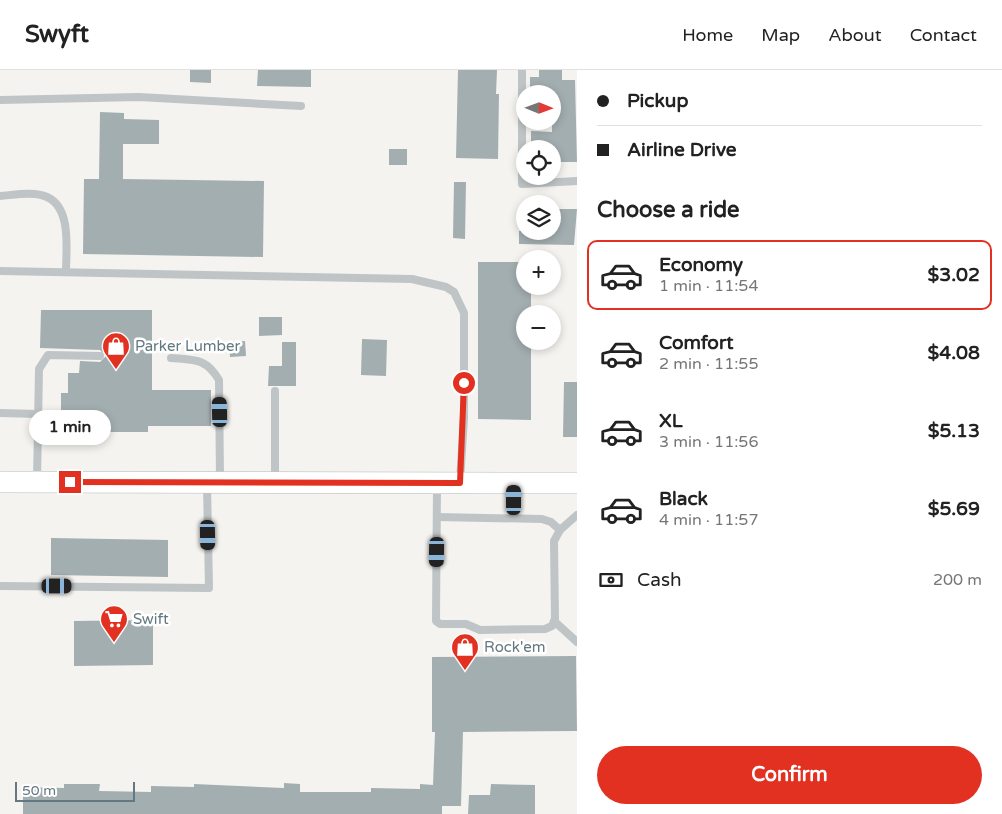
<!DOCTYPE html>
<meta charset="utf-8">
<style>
body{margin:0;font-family:"Varela Round",sans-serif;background:#f6f6f6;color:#222;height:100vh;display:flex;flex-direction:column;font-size:19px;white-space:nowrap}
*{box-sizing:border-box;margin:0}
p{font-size:16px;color:#767676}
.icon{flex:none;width:28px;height:28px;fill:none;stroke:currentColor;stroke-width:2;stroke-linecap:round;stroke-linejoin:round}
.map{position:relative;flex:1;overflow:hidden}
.panel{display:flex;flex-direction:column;background:#fff;width:425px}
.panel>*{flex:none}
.guide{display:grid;align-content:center;height:110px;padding:0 20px;background:#fff}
.needle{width:32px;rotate:91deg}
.tools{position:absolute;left:516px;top:15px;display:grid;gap:10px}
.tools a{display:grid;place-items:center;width:45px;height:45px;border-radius:50%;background:#fff;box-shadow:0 2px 8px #0003;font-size:25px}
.scale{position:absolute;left:15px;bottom:12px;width:120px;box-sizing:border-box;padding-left:5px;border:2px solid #637881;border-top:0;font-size:14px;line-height:18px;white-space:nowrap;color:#637881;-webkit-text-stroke:4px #fff;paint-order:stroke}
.end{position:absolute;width:22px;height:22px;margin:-11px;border:6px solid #e23021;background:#fff;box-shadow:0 0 0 2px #fff}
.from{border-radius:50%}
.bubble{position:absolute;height:35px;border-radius:18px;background:#fff;box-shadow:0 2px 8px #0003;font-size:16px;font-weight:700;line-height:35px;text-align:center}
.car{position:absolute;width:15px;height:30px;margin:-15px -8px;border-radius:6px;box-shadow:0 0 4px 1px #0007;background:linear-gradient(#222 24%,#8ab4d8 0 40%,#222 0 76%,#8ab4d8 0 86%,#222 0)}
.guide b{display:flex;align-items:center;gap:18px;height:48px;font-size:19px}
.guide b+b{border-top:1px solid #e0e0e0}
.guide i{width:12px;height:12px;background:#222}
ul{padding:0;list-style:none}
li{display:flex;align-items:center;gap:15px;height:70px;margin:0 10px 8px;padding:0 10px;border:2px solid transparent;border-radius:10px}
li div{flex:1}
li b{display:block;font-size:19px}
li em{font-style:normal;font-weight:700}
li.current{border-color:#e23021}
li>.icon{width:45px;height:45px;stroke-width:1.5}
h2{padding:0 20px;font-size:22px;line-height:60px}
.pay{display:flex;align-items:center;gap:12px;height:55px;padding:0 20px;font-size:19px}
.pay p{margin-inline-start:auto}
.button{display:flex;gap:10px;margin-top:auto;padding:10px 20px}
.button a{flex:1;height:58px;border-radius:30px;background:#e23021;color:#fff;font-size:20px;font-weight:700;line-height:58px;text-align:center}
header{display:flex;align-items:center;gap:30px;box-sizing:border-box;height:70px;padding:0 25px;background:#fff;border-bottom:1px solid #e0e0e0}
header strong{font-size:24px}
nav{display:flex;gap:28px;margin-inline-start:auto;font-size:18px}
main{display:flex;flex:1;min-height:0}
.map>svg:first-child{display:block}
.building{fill:#a3aeb1}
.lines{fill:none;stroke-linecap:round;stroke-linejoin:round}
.secondary-casing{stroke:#b1b8bb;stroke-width:22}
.lane{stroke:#bfc4c6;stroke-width:8}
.secondary{stroke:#fff;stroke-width:21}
.route{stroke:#e23021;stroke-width:6}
.labels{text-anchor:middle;stroke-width:5;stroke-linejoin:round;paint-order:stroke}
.poi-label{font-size:15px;fill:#637881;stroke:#fff;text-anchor:start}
</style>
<header>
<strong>Swyft</strong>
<nav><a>Home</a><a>Map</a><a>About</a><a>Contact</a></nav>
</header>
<main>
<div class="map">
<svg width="577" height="744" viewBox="0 0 577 744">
<rect width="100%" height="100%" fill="#f4f3ef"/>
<g class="building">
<path d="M190,0H211V13L190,12Z"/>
<path d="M258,0H311V17L257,16Z"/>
<path d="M458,0H497L496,24H499L498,89L456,88Z"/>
<path d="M539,0H562V10H575L577,92H552V79H531V61L552,62V20L530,19V7H539Z"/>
<path d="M100,42L124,43V49L159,50V74H123V109L264,111L263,187L83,184L84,109H99Z"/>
<rect x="389" y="79" width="18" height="16"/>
<path d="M454,112H466L465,169L453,168Z"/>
<path d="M552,139H577L574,175L519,174V161H552Z"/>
<path d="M478,192H525V216H531V244H525V271H531V350L478,349Z"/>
<path d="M41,240H152V320H211V356H148V362H61V323H68V303H79L80,291L100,292L106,286L100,280L40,278Z"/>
<path d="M259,247H282V265L259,266Z"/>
<path d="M362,269L387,270L386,306L361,305Z"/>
<path d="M245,271L246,286L230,287L229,272Z"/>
<path d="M282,272H296V316H268L269,296H282Z"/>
<path d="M564,312H577V367H563Z"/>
<path d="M51,468L168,470V507L51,505Z"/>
<path d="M153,550V595L74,596V551Z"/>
<path d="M576,586L577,661L463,662L461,736H442V744H23V717L64,718V714H100L99,721L151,722V716L194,717V714L284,718V713L300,714V722H371V718L420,719V714L433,715L435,662H432V587Z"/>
<path d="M491,714L535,715V744H468L469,725H490Z"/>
</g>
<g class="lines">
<g class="secondary-casing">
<path id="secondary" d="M0,412L577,413"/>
</g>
<g class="lane">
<path d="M522,0V114L577,111"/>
<path d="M0,30L139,27L301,36"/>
<path d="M0,126C14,125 34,121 47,127C72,138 66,180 66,202"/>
<path d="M0,201L412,209L446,217L454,222L464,243V348L460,411"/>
<path d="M171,288C195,290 206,288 219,310L220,410"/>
<path d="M275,321V412"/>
<path d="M0,343L38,344"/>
<path d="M37,411L39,299L48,285L100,286"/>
<path d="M437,415L436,551L440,554H466L480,560L545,559L552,556L555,549L554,471L560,460L577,445"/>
<path d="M514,415V448"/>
<path d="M437,447L542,449L551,452L560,460"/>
<path d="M0,516L209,518L207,414"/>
<path d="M554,551L577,572"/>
</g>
<use href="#secondary" class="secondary"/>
</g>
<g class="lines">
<path class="route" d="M70,412L460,413L464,313"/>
</g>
<defs>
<g id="shop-pin" transform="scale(1.4375)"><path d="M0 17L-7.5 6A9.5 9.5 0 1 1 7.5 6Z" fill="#e23021" stroke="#fff"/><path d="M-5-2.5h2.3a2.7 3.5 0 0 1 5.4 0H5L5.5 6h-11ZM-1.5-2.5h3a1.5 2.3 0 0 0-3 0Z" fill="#fff"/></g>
<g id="supermarket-pin" transform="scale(1.4375)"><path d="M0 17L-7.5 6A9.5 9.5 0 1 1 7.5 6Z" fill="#e23021" stroke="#fff"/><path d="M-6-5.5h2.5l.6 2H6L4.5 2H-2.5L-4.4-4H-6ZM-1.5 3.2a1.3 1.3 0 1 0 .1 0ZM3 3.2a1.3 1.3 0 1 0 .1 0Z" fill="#fff"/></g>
</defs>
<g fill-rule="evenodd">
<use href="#shop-pin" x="116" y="276"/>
<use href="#supermarket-pin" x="114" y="549"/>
<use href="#shop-pin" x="465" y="577"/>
</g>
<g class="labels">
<g class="poi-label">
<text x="135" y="281">Parker Lumber</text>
<text x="133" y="554">Swift</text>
<text x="484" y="582">Rock'em</text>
</g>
</g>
</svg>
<div class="tools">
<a><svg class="needle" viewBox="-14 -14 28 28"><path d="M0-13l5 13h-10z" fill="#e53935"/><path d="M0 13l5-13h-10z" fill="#767676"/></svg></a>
<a><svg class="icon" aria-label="locate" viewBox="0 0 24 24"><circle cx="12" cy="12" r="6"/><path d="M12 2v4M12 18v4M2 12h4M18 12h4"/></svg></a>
<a><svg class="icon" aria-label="layers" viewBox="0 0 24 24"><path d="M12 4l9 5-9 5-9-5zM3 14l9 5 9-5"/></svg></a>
<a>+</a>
<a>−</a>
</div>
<div class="scale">50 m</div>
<i class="end from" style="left:464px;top:313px"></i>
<i class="end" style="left:70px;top:412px"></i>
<div class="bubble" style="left:29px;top:340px;width:82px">1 min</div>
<i class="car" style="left:220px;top:342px;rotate:359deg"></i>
<i class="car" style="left:514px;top:430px;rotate:0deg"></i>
<i class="car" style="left:208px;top:465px;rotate:179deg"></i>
<i class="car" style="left:437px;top:482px;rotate:181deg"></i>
<i class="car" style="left:57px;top:516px;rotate:90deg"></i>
</div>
<section class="panel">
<div class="guide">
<b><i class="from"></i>Pickup</b>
<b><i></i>Airline Drive</b>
</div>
<h2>Choose a ride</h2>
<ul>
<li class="current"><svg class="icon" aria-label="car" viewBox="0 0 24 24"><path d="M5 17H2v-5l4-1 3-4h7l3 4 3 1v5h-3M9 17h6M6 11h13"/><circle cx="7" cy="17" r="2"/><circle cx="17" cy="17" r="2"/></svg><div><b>Economy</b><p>1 min · 11:54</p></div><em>$3.02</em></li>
<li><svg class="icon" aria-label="car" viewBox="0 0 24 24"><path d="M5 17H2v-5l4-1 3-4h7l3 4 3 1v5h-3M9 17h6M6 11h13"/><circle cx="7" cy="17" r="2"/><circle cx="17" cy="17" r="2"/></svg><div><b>Comfort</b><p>2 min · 11:55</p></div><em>$4.08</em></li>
<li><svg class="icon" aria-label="car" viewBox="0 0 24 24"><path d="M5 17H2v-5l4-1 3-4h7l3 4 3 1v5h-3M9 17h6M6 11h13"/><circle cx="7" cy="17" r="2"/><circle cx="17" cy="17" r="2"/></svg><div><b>XL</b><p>3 min · 11:56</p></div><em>$5.13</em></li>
<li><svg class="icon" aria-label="car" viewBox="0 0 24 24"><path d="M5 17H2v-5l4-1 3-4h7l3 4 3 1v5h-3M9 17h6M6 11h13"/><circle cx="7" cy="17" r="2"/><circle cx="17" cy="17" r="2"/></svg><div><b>Black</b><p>4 min · 11:57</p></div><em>$5.69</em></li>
</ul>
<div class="pay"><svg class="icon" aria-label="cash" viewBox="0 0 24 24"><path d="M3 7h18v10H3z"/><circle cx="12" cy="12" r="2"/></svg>Cash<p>200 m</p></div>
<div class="button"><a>Confirm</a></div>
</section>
</main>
